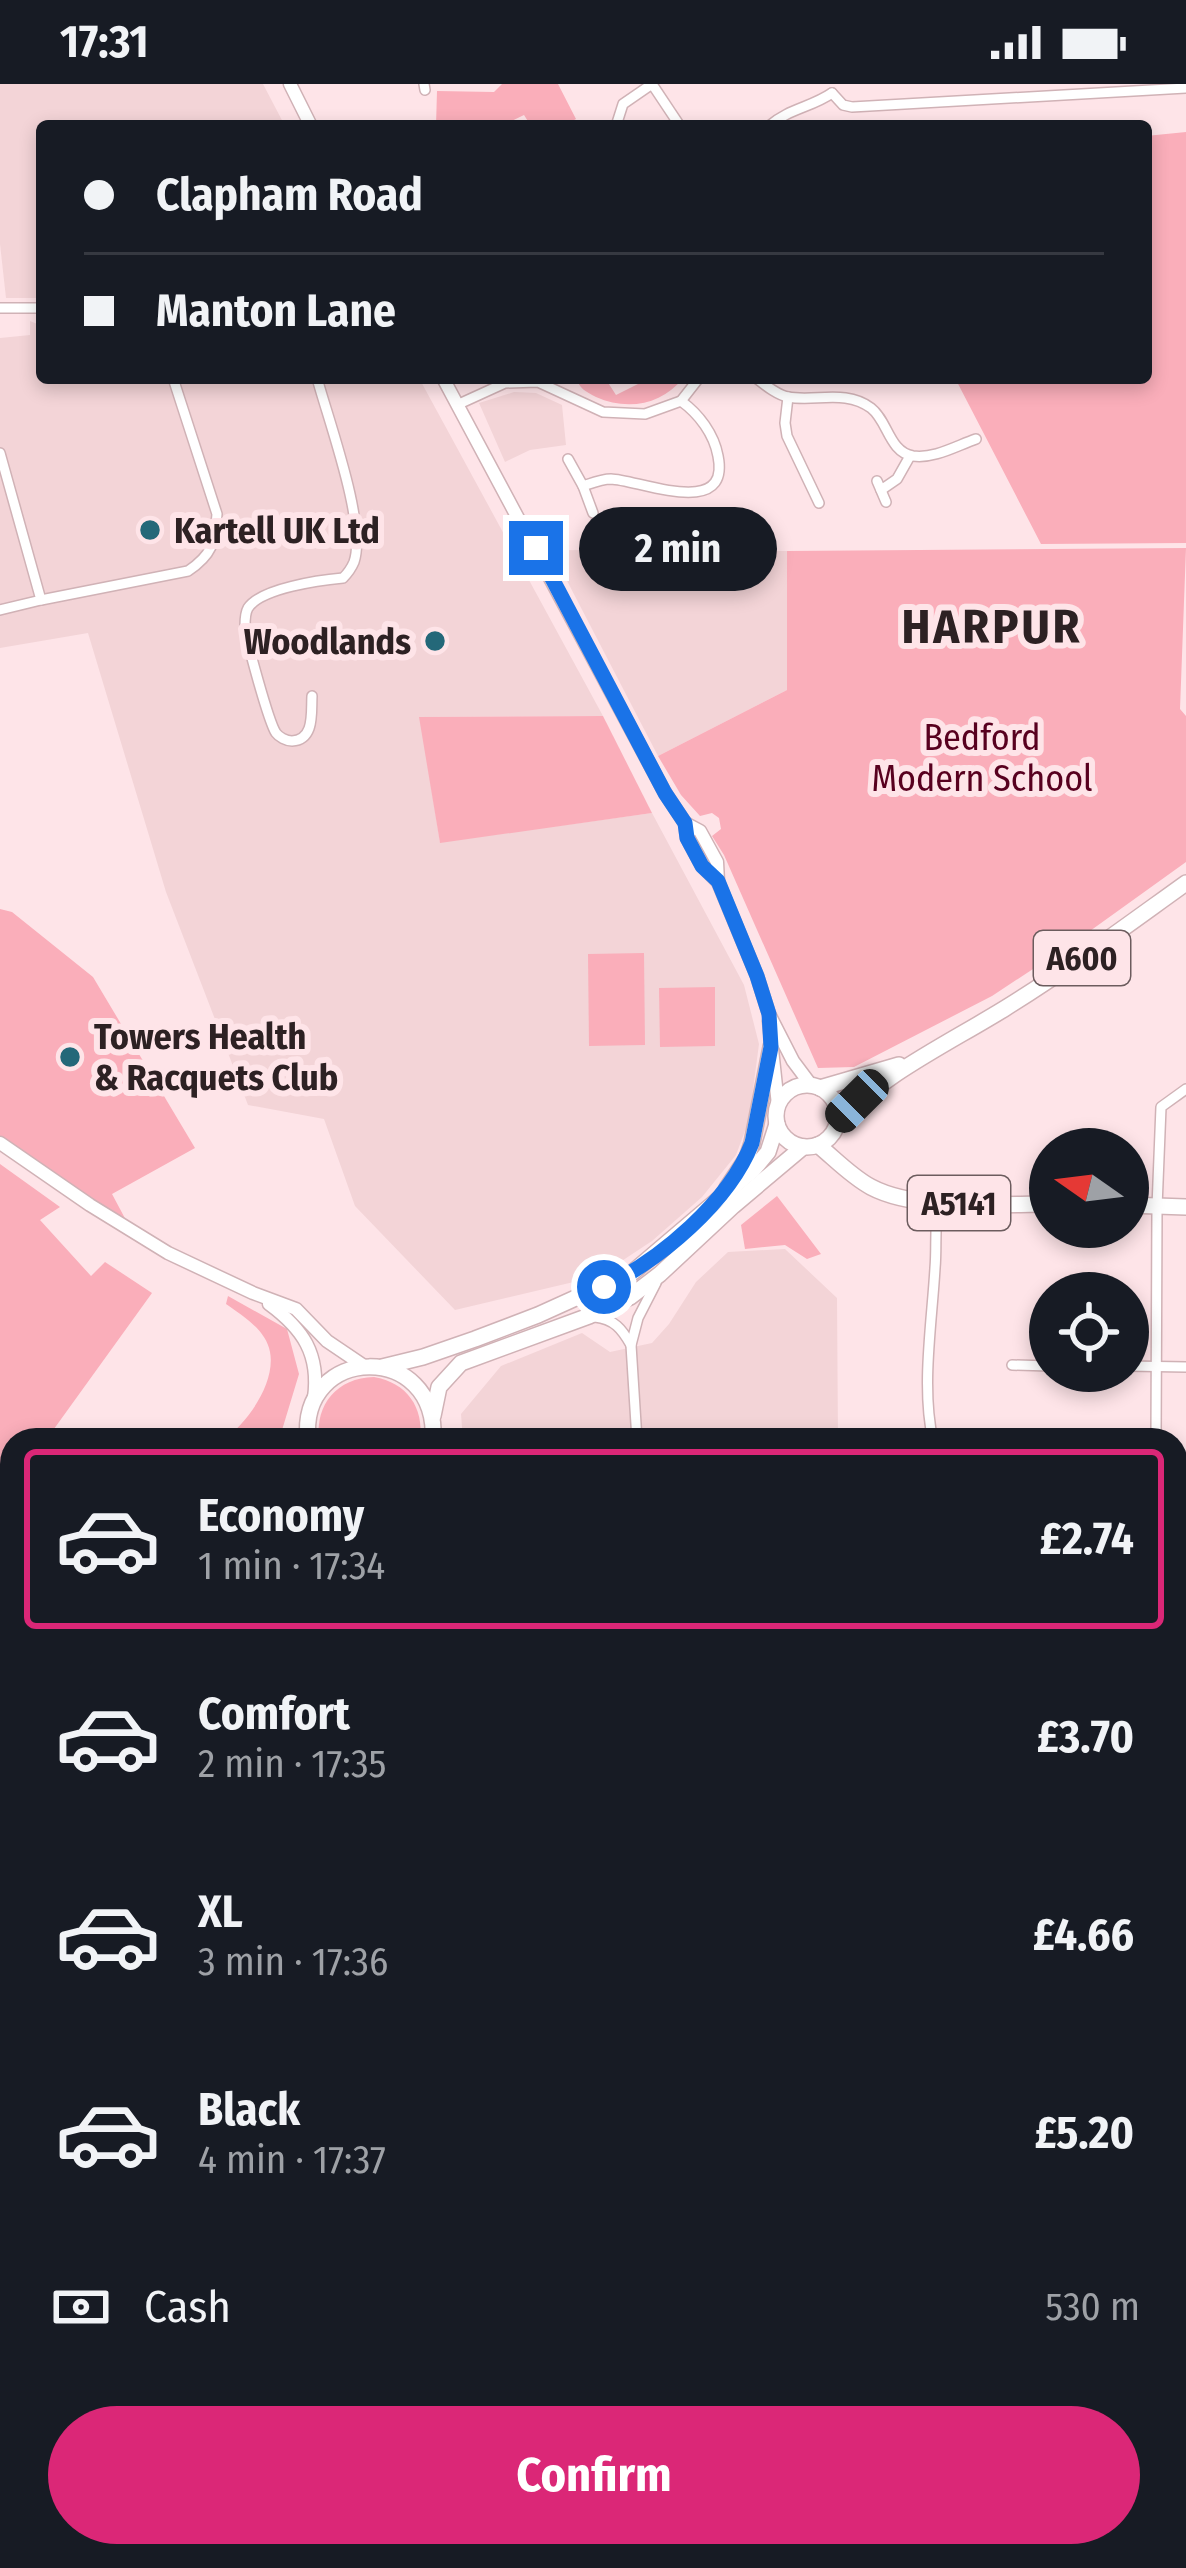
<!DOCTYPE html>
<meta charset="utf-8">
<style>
body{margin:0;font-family:"Fira Sans Condensed",sans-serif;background:#20242c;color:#f1f3f6;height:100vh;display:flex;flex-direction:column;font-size:45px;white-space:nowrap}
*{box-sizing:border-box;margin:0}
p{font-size:39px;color:#9ea1a6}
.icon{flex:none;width:66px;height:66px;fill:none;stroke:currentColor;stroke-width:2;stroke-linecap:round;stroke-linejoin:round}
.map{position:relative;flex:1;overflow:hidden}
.sheet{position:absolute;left:0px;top:1344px;width:1188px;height:1140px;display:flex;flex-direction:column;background:#171b24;border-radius:36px 36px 0 0;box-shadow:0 6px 18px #0003}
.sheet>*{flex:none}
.hud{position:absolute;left:36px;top:36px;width:1116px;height:264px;border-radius:12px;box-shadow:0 6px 18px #0003;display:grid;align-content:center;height:264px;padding:0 48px;background:#171b24}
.needle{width:78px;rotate:284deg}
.buttons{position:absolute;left:1029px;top:1044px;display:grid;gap:24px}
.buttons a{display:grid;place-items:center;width:120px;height:120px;border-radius:50%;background:#171b24;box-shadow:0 6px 18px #0003;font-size:60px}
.end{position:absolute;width:54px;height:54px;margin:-27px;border:15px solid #1a73e8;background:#fff;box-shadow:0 0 0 6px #fff}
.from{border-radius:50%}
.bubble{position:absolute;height:84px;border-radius:42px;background:#171b24;box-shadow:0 6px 18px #0003;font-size:39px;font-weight:700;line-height:84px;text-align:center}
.car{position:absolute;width:36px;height:72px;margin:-36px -18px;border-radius:15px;box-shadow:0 0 9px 3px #0007;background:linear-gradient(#222 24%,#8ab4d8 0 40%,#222 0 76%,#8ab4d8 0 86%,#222 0)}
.hud b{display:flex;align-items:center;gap:42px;height:114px;font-size:45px}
.hud b+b{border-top:3px solid #363941}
.hud i{width:30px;height:30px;background:#f1f3f6}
ul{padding:21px 0 0;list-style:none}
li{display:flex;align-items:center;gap:36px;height:180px;margin:0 24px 18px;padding:0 24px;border:6px solid transparent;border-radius:12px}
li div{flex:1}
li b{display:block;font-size:45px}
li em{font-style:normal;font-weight:700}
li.active{border-color:#db2777}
li>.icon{width:108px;height:108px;stroke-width:1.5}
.pay{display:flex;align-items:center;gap:30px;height:132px;padding:0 48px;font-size:45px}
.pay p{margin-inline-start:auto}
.button{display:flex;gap:24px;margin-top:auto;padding:24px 48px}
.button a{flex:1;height:138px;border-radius:72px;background:#db2777;color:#fff;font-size:48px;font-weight:700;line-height:138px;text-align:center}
.status{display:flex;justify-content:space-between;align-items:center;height:84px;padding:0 60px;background:#171b24;direction:ltr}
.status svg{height:33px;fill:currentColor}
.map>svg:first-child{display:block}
.built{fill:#f3d4d7}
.green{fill:#faaeba}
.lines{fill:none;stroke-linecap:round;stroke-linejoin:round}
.minor-casing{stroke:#d0b2b6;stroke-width:12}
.tertiary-casing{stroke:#d0b2b6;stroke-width:15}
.primary-casing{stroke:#d0b2b6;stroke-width:18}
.trunk-casing{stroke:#d0b2b6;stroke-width:18}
.minor{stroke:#fff;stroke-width:9}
.tertiary{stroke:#fff;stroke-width:12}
.primary{stroke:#fff;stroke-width:15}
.trunk{stroke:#fff;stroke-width:15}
.rail-casing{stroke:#8c797c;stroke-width:8}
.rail{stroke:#fee4e8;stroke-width:3;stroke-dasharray:9;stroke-linecap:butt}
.route{stroke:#1a73e8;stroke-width:15}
.poi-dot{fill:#246879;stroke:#fee4e8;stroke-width:4.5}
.labels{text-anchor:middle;stroke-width:12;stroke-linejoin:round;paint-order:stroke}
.shield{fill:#fee4e8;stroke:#6c5c5e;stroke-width:3}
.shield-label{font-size:33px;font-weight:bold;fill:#2d2123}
.poi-label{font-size:36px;font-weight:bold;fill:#2d2123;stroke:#fee4e8;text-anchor:start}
.park-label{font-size:36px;fill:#58001f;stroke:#fee4e8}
.district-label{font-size:48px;font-weight:bold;letter-spacing:3px;fill:#2d2123;stroke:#fee4e8}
</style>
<div class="status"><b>17:31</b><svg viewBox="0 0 49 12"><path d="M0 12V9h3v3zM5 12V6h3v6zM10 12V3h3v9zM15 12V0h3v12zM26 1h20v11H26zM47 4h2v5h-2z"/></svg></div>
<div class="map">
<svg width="1186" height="2484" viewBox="0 0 1186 2484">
<rect width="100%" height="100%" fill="#fee4e8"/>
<g class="built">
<path d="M0,0H263L285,42H42V214H6L0,160Z"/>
<path d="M30,237L42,242V294H419L603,632L420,633L440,758L652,729L744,901L759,960L749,1036L736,1071L702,1113L652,1157L599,1192L455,1226L355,1122L324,1035L248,1021L166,808L88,549L0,564V254L30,251Z"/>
<path d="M514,308L536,309L562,321L566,361L530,366L505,378L479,319Z"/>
<path d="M551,466L787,467V606L658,672Z"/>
<path d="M785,1165L837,1214L838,1356H463L461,1330L501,1282L582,1249L610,1268L652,1259L669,1240L696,1198L728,1168Z"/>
<path d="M1186,1842V2089L1176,2091V1864Z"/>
</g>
<g class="green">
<path d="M502,0H558L576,35L563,42H531L524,31L501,42H436L437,7L494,8Z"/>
<path d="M1186,48V459L1041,460L955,294H1146V52Z"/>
<path d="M576,294H605L616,311L650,294H683C662,321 627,327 596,313C585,307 580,305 576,294Z"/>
<path d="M1186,464L1180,625L1186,632V778L1083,852L992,912L854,983L818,984L724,771L712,752L721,745L719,734L712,729L700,732L681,711L658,672L787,606V467Z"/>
<path d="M603,632L652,729L440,759L419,633Z"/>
<path d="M0,825L12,828L93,893L195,1064L112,1110L128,1140L0,1053Z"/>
<path d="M644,869L645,961L589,962L588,870Z"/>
<path d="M715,903V962L660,963L659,904Z"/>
<path d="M0,1080L60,1123L40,1136L91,1192L105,1178L152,1209L46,1356H12V1403L0,1419Z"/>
<path d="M777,1112L821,1170L807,1175L785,1161L745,1165L741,1141Z"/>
<path d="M228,1212L287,1245L299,1290L279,1356H223C247,1340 276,1299 270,1268C266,1246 243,1232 226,1220Z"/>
<path d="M374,1293C407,1299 424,1323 420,1356H319C315,1320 337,1294 374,1293Z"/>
<path d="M1176,1520H1186V1699L1176,1702Z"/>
<path d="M12,2306V2472H179L174,2484H0V2334Z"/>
</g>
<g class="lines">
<g class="minor-casing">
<g id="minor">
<path d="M424,0L425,6"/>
<path d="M832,9L843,21L852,23L1186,4"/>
<path d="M616,42L623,20L652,0L680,42"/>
<path d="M769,42C788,25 812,23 832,9"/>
<path d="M0,224H42"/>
<path d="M756,294C765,301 777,311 788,313C815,318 846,305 871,324C888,337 889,368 913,372C934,375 956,362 976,355"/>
<path d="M788,313L785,339L787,352L819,419"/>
<path d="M459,320L505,299L538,298L603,328L645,330L681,317L699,294"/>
<path d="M0,369L41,516L0,526"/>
<path d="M568,375L583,402L593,429"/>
<path d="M877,397L886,418"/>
<path d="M583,402C592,399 602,395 611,395C639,396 731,436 718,372C714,350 699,330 681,317"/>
<path d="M881,406L897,395L910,372"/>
<path d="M41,516L188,487C212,471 215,459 217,430L173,294"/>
<path d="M312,612C311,628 315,656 292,657C286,657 279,653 276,649C269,639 246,556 245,542C245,537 245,529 248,524C261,504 321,496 343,494C348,489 351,485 354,478C367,441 328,335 317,294"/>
<path d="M595,1233C614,1235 622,1245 631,1261"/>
<path d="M1012,1281L1050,1282"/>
<path d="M1128,1282L1186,1283"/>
<path d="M637,1356L631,1261L638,1234L656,1199"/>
<path d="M933,1356C921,1304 932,1238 935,1184C937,1162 934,1140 939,1118"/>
<path d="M1156,1356L1157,1123L1161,1023L1186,1005"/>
<path d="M1176,1402H1186"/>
<path d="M1176,1510H1186"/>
<path d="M1176,2100L1186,2097"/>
<path d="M1176,2178L1186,2184"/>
<path d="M1176,2234L1186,2218"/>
<path d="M1176,2258L1186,2263"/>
<path d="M1176,2372L1186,2355"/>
<path d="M1110,2484L1117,2472"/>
</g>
</g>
<g class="tertiary-casing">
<g id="tertiary">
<path d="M290,0L311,42"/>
<path d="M443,294L665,709L685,739L687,754L702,782L718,798"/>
<path d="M685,739L700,747L717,778L718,798L757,892L769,930L793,977L811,1001"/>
<path d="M769,937L778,1021"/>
<path d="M0,1059L90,1121L168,1169L253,1209L296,1225L327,1257L364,1282"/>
<path d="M269,1220C303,1245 320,1270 314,1314"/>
</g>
</g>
<g class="primary-casing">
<g id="primary">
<circle cx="807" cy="1032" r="31"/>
<path d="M820,1004L899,981"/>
<path d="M837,1038C885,989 947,960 1004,925C1067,886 1126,842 1186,799"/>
<path d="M818,1061C835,1075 852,1093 871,1103C916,1127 998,1120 1050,1120"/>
<path d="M727,1104L747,1074L752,1059L771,963"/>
<path d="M1128,1121L1186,1123"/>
<path d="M382,1283L423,1273L475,1255L538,1231L633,1188L753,1086L768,1068L777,1040"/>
<path d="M433,1332L439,1303L461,1279L589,1232L630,1213L660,1190L733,1122L803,1063"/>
</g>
</g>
<g class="trunk-casing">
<g id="trunk">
<path d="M308,1356C298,1260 439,1257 433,1356"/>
<path d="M0,1579L12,1570"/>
<path d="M0,1602L12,1593"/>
<path d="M183,2484L188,2472"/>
</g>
</g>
<use href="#minor" class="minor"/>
<use href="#tertiary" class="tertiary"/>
<use href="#primary" class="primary"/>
<use href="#trunk" class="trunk"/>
<g class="rail-casing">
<g id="rail">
<path d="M1176,1732L1186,1728"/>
<path d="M0,2134L12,2130"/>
<path d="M0,2156L12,2151"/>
</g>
</g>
<use href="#rail" class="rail"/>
</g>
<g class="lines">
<path class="route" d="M536,464L665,709L685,739L687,754L702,782L718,797L757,892L769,930L771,963L752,1059C729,1118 660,1176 604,1203"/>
</g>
<g class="poi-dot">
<circle cx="150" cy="446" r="12"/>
<circle cx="435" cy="557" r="12"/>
<circle cx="70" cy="973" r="12"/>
</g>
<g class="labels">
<g class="shield">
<rect x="1034" y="847" width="96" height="54" rx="9"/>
<rect x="908" y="1092" width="102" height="54" rx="9"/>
</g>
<g class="shield-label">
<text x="1082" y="886">A600</text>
<text x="959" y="1131">A5141</text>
</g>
<g class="poi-label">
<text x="174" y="459">Kartell UK Ltd</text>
<text x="411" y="570" text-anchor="end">Woodlands</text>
<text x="94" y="965">Towers Health<tspan x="94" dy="41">&amp; Racquets Club</tspan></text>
</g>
<g class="park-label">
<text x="982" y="666">Bedford<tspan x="982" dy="41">Modern School</tspan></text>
</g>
<g class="district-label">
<text x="992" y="559">HARPUR</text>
</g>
</g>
</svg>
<div class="buttons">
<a><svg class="needle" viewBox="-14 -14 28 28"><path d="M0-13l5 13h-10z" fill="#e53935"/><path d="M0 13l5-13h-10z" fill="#9ea1a6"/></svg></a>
<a><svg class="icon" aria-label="locate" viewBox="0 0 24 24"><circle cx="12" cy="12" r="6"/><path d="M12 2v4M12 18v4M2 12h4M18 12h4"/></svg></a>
</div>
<i class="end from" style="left:604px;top:1203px"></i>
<i class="end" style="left:536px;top:464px"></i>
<div class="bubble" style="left:579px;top:423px;width:198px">2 min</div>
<i class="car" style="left:857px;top:1017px;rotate:225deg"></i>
<div class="hud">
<b><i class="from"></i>Clapham Road</b>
<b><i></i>Manton Lane</b>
</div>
<section class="sheet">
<ul>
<li class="active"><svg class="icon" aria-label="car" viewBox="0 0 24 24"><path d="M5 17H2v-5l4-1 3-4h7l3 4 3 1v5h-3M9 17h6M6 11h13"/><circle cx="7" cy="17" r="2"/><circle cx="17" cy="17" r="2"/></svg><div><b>Economy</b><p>1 min · 17:34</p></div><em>£2.74</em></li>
<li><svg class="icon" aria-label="car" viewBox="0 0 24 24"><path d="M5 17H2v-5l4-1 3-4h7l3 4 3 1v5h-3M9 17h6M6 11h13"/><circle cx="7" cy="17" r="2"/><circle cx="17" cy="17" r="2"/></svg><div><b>Comfort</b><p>2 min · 17:35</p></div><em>£3.70</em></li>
<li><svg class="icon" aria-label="car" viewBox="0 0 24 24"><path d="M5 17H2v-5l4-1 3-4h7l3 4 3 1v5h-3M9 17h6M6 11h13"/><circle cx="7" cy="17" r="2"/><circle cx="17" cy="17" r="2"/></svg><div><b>XL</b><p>3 min · 17:36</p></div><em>£4.66</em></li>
<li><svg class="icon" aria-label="car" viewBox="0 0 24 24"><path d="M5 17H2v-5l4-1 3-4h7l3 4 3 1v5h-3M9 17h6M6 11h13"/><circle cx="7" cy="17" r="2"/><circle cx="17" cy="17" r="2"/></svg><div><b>Black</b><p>4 min · 17:37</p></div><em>£5.20</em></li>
</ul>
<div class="pay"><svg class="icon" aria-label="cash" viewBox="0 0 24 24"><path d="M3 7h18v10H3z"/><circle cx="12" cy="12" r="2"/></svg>Cash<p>530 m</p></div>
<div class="button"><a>Confirm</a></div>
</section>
</div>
